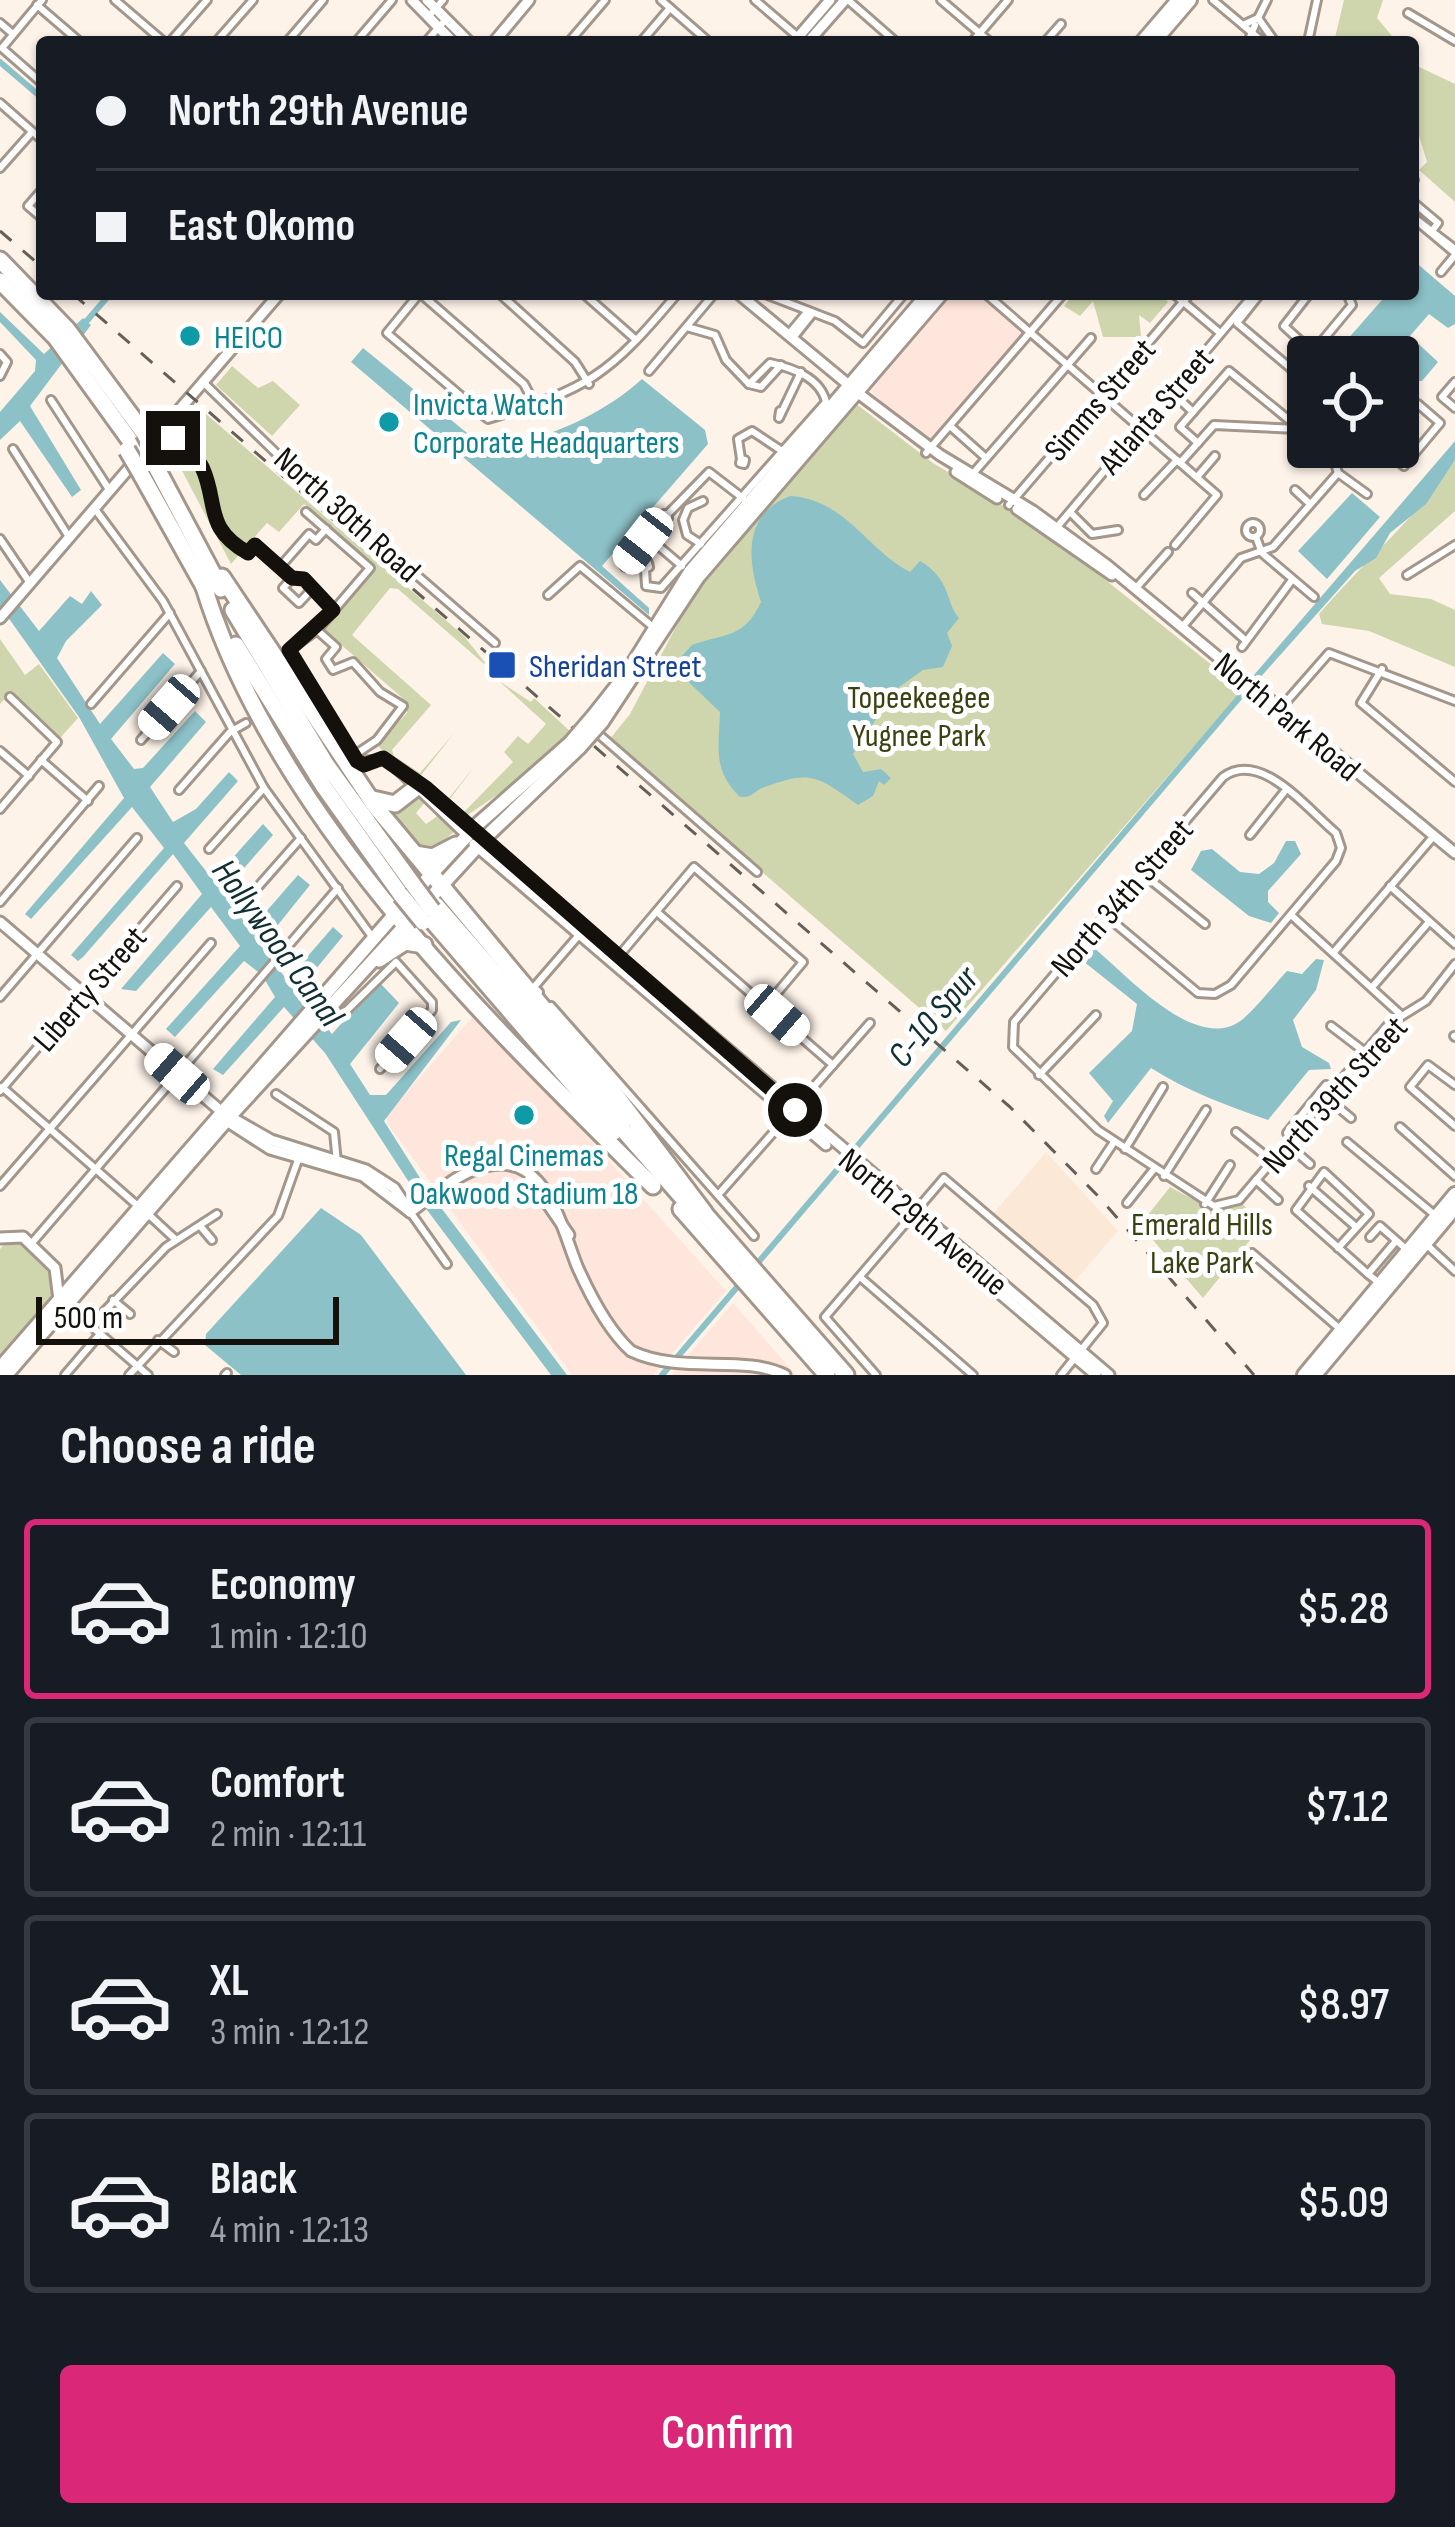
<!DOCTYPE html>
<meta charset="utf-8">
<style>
body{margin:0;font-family:"Sofia Sans Condensed",sans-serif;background:#242831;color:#f1f3f6;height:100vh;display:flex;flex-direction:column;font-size:45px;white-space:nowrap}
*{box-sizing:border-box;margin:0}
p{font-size:39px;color:#9ea1a6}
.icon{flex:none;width:66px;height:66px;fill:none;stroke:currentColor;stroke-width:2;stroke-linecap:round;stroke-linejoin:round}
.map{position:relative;height:1375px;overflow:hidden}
.panel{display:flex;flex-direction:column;background:#171b24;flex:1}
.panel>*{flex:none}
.hud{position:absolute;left:36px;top:36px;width:1383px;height:264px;border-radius:12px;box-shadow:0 3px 9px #0004;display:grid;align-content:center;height:264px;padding:0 60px;background:#171b24}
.tools{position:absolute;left:1287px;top:336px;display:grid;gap:24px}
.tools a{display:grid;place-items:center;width:132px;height:132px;border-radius:12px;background:#171b24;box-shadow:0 3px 9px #0004;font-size:60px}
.scale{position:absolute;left:36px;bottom:30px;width:303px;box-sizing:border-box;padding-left:12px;border:6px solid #14100c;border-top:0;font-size:33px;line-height:42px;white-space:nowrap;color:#14100c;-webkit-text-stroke:9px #fff;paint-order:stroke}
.end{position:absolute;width:54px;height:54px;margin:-27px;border:15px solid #14100c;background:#fff;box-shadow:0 0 0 6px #fff}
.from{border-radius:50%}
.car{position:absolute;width:36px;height:72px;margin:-36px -18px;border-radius:15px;box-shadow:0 0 9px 3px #0007;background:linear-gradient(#fff 24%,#345 0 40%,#fff 0 76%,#345 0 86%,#fff 0)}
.hud b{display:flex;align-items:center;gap:42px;height:114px;font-size:45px}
.hud b+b{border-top:3px solid #363941}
.hud i{width:30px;height:30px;background:#f1f3f6}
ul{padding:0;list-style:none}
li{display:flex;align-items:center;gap:36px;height:180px;margin:0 24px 18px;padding:0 36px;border:6px solid #363941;border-radius:12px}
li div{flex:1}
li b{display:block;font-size:45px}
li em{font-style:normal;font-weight:600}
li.current{border-color:#db2777}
li>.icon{width:108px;height:108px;stroke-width:1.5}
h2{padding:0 60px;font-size:54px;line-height:144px}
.primary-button{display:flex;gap:24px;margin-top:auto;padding:24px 60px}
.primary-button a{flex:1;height:138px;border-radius:12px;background:#db2777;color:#fff;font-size:48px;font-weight:600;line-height:138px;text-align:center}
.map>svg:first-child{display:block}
.commercial{fill:#fee6dc}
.built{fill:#fce8d6}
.green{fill:#cfd6ad}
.water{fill:#8cc1c7}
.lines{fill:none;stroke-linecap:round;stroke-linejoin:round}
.canal{stroke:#8cc1c7;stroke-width:6}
.minor-casing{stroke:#a3968b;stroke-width:12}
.tertiary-casing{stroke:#a3968b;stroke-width:15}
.primary-casing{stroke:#a3968b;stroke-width:18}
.motorway-casing{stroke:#a3968b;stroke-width:21}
.minor{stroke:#fff;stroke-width:6}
.tertiary{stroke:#fff;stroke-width:9}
.primary{stroke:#fff;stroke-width:12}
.motorway{stroke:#fff;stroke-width:15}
.rail{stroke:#655f59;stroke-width:3;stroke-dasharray:15 15;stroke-linecap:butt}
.primary-bridge-casing{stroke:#a3968b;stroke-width:18;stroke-linecap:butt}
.motorway-bridge-casing{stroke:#a3968b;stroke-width:21;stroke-linecap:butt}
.primary-bridge{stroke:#fff;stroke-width:12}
.motorway-bridge{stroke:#fff;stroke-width:15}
.route{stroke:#14100c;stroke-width:15}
.culture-dot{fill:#0f9aa8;stroke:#fff;stroke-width:4.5}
.transit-dot{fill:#1a4fb4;stroke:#fff;stroke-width:4.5}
.labels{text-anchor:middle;stroke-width:10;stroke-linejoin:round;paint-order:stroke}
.culture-label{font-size:33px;fill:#0d838f;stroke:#fff;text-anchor:start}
.street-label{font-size:33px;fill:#14100c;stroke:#fff}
.transit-label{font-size:33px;fill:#164399;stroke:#fff;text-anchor:start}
.park-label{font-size:33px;fill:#3b4111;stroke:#fff}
.water-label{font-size:36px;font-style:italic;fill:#112e31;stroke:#fff}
</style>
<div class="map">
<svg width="1455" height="1375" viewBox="0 0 1455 1375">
<rect width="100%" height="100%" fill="#fef3e9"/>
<g class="commercial">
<path d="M948,294H978L1023,334L934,440L925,441L868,389Z"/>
<path d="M476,1013L726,1291L653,1375H572L387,1123V1115Z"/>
<path d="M733,1303L796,1375H671Z"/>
</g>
<path class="built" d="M1046,1152L1118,1231L1074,1282L994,1213Z"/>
<g class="green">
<path d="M1344,0H1383L1377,18L1397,42H1334Z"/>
<path d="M1413,64L1455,84V202L1419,170L1427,162L1413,116Z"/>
<path d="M1074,294H1159L1168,302L1150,323L1139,315L1141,337H1103L1093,301L1080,316L1064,306Z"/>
<path d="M232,366L258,388L273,381L300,405L272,436L216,385Z"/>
<path d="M855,403L933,463L1042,529L1243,690L946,1031L609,740L630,714L699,583Z"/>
<path d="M199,408L463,635L491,670L398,589L390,588L352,635L431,705L392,750L394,756L420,773L455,732L419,778L376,745L407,713V702L323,629L374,564L304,504L279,532L267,523L231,564L168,444Z"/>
<path d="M1455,460V511L1379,578L1390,594L1431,599L1455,610V667L1369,631L1322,624L1319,614C1364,561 1416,519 1455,460Z"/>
<path d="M0,639L25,675L39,664L78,718L60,738L10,693L0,704Z"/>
<path d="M499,681L531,702L534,698L572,733L540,766L466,816L449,798L474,767L450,799L464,812L513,762L504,752L518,736L528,744L546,724Z"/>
<path d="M418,794L426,801L416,813L426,824L439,815L454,832L427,855L383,807Z"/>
<path d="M1170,1187L1213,1210L1242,1204L1264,1223L1203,1298L1140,1225Z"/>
<path d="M10,1238L19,1239L50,1265L52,1298L0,1358V1249Z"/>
</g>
<g class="water">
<path d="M1413,260L1455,296V324L1448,328L1429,314L1410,336L1438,362L1422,381H1412L1398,396V357H1347L1339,349L1382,300L1378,294H1413Z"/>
<path d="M0,312L44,354L83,318L91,325L30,406L81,490L72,497L20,421L0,440V412L35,371L36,360L0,322Z"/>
<path d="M363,348L483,446C535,447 604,414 642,379L705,430L708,444L602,566L649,608V615L351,362Z"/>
<path d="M1455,441V460L1426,504L1390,533L1376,558L1355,571L1257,681L1254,675Z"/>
<path d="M1352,493L1380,517L1327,579L1298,551Z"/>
<path d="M790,496C845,499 866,549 910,572L920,561C952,580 945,602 959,618L947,633L952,646L943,667L923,670L895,690L853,754L863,772L881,769L891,778L884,785L879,781L873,796L858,805C817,776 812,770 765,787C753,791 754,798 740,797C712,770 719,746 720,712L677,671L679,659L692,645C724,633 744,639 761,602C748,563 741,515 790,496Z"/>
<path d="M0,580L39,631L70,596L82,604L91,591L102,605L66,641L57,658L100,724L163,653L175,664L111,739L134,769L143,768L195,711L206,722L150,787L173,822L196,809L229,772L238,781L184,843L213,880L263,824L273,835L223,892L250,930L298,875L310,885L261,946L287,980L333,927L343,936L297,992L332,1034L376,985L381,984L399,1003L350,1064L370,1095H386L451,1022L461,1020L384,1121L427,1189L567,1375H551L427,1210L325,1053L284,1007L223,1075L213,1069L275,997L262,975L244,961L175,1037L166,1029L240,946L211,907L136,991L121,989L202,894L173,854L83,957L78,961L71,955L164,848L132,807L31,919L25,914L124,798L79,717L0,606Z"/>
<path d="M1286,841H1295L1301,854L1268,891V902L1279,913L1271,923L1249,916L1191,870L1201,851L1212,849L1240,872L1259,874L1274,863Z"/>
<path d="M1094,948C1127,975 1198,1056 1243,1019C1259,1005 1273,986 1287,971L1302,974L1316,959L1324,960L1316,990L1293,1020L1302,1047L1329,1063L1331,1069L1309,1070L1268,1120C1226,1105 1189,1092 1151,1068L1108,1123L1104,1116L1113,1101L1089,1073L1132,1031L1137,1004L1083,961Z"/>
<path d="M321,1208L361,1235L466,1375H241L205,1345L206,1334Z"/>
</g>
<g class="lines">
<g class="canal">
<path d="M0,62L42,98"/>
<path d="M85,323L110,294"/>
<path d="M756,1265L1244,692"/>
<path d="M662,1375L744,1279"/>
</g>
<g class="minor-casing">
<g id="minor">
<path d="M115,0L164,42"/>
<path d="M661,0L709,42"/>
<path d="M755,0L804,42"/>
<path d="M848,0L896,42"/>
<path d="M941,0L990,42"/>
<path d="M1213,0L1263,42"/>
<path d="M37,5L80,42"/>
<path d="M1408,13L1455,41"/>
<path d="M428,17L443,0"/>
<path d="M1258,18L1275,42"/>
<path d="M0,23L13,34"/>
<path d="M1243,25L1258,18L1267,0"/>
<path d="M170,42L207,0"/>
<path d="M209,42H210"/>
<path d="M216,42L253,0"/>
<path d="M287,42L323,0"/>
<path d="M356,42L392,0"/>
<path d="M426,42L446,19"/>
<path d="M569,42L605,0"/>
<path d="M641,42L670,8"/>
<path d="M972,42L1008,0"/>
<path d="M1045,42L1061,24"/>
<path d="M1248,42L1255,25"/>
<path d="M1308,42L1317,0"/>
<path d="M42,83L2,48L42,0"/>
<path d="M0,103L42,140"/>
<path d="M0,168L32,132"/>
<path d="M1413,181L1414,180"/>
<path d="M42,190L28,206L42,218"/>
<path d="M1413,202L1438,223L1432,231"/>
<path d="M1413,217L1455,249"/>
<path d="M1413,218L1455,253"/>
<path d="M1441,272L1455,255"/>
<path d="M419,294L387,333L488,419C590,388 608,376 677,294"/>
<path d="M421,294L524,384L535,405"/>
<path d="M500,294L575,362L589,384"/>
<path d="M584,294L635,339"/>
<path d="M765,294L835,321L863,343L904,294"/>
<path d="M986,294L1217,495L1175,545"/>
<path d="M1174,294L1220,333"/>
<path d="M1260,294L1237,323L1308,383"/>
<path d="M1309,294L1284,326L1318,357"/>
<path d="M687,327L715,335L726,360L749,384"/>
<path d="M788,335L808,311"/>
<path d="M793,338L813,313"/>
<path d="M1313,352L1352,305L1347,294"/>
<path d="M0,354L7,362L0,376"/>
<path d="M649,371L714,294"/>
<path d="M203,382L277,454L495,643"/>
<path d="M1455,382L1442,397L1455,408"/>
<path d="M749,384L761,387L781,365"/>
<path d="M1178,398L1193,412L1180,427L1198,443"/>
<path d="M51,400L110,491"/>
<path d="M780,411L779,418L801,372"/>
<path d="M1193,412L1229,371L1300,429"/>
<path d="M950,426L986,458"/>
<path d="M164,429C175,440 190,450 199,463C222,495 197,523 248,553L255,545L292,578L304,579L333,610"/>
<path d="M1330,447L1338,473L1367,494"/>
<path d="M1380,447L1404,466L1440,423L1418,404L1398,427"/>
<path d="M13,449L69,537"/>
<path d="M926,453L1063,294"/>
<path d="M741,459L738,439L752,431L782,451"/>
<path d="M741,459L745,460L744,464L740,463Z"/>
<path d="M1180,463L1214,425L1298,429"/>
<path d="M970,477L1091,338"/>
<path d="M1197,477L1215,456"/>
<path d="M1295,490L1309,503"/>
<path d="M1144,495L1177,460"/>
<path d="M699,503L703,501L688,508L683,520L687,535L701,544"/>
<path d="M1009,505L1190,294"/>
<path d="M95,509L163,601L264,788L373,938"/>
<path d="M306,512L370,568L317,630L289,650L357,761L386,759L466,836"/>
<path d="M1071,513L1092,534L1118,530"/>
<rect x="664" y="514" width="4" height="4"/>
<path d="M668,514L709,472L744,499"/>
<circle cx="1253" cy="530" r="7"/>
<path d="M1057,527L1254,294"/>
<path d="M1256,537L1262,553L1314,597"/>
<path d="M0,539L30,583"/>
<path d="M627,562L649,538L682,566"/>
<path d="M627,562L628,566L625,567L623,564Z"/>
<path d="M648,563L649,567L645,569L644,564Z"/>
<path d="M280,567L309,534L316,540L326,529"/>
<path d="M645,569L646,586L661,588L826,402C820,377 792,368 770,363L749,384"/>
<path d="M1407,575L1455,545"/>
<path d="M292,578L283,588L299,603L312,589"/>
<path d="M1136,588L1168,552"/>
<path d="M1192,593L1244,639"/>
<path d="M548,595L580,566L653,627"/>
<path d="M1183,626L1241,558L1273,547L1338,473"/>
<path d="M317,630L336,647L326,659L333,670L353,662L380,692L403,706L377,740L356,754"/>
<path d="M1242,647L1292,580"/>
<path d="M1382,669L1361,703L1455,782"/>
<path d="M91,704L170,613"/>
<path d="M1279,710L1329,653L1455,701"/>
<path d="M595,731L757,872"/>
<path d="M141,740L201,671"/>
<path d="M0,751L29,776"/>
<path d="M41,760L88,801"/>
<path d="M420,783L472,830"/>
<path d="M179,790L230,732L246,723"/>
<path d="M0,809L57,742L10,697"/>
<path d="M1250,835L1285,791"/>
<path d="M209,849L264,788"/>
<path d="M1142,873L1205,924"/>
<path d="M1390,886L1455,944"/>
<path d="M249,897L301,838"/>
<path d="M0,902L99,786"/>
<path d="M657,912L833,1065"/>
<path d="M1105,915L1198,993L1215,994L1231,985L1336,861L1341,848L1336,833C1307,809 1261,749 1223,777L1014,1022L1013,1047L1098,1130L1214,1206L1239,1200L1389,1024L1426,1001L1455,964"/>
<path d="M1291,915L1400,1014"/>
<path d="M1334,952L1433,837"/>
<path d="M618,957L694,867L803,962L766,1006"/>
<path d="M1374,985L1429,922"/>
<path d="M539,992L534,987L579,935"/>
<path d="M0,997L137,838"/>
<path d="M551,1006L754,1236"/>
<path d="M332,1008L342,1015L396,962L432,1002V1010L380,1069"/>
<path d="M1331,1026L1365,1052"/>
<path d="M1454,1036L1455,1037"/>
<path d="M1039,1075L1096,1015"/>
<path d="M1455,1085L1428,1065L1410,1087L1455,1126"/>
<path d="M2,1087L139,1207"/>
<path d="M0,1091L177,886"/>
<path d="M276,1094L334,1132L337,1163"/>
<path d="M1326,1097L1351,1118"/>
<path d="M1400,1127L1455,1176"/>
<path d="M1236,1132L1272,1161"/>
<path d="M1287,1133L1326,1085"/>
<path d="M1347,1142L1436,1216"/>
<path d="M1287,1144L1310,1164"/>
<path d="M1125,1149L1163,1087"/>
<path d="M1096,1169L1114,1142"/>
<path d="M1164,1176L1206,1110"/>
<path d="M1256,1180L1278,1200"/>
<path d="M0,1186L211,943"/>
<path d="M1309,1186L1356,1227"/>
<path d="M718,1195L870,1023"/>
<path d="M1127,1203L1154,1169"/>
<path d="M1205,1204L1230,1165"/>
<path d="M147,1213L175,1239"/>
<path d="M411,1213L447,1264"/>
<path d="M201,1227L212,1240"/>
<path d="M1370,1237L1380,1226L1406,1249"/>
<path d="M31,1244L338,888"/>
<path d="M1427,1245L1455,1271"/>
<path d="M1338,1248L1369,1214L1324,1172L1296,1210L1368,1274L1378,1282"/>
<path d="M1252,1253L1340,1329"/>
<path d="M1368,1274L1396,1241"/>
<path d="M860,1277L973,1375"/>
<path d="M113,1300L130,1314"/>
<path d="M69,1307L148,1375"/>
<path d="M100,1316L166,1247L217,1214"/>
<path d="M158,1340L174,1352"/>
<path d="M65,1375L100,1334"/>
<path d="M129,1375L278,1216L299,1157"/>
<path d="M225,1375L227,1373"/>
<path d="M876,1375L825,1317L944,1178L1093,1305L1103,1323L1061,1375"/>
</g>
</g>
<g class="tertiary-casing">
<g id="tertiary">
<path d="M412,0L453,42"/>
<path d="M427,0L469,42"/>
<path d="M494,42L529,0"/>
<path d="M794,42L830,0"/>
<path d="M808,42L845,0"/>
<path d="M739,294L850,386"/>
<path d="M858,393L940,455L1033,511L1108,566L1455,853"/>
<path d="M956,472L997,498"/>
<path d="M1017,509L1112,575"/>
<path d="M0,618L279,294"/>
<path d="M480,838L1109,1375"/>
<path d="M474,844L826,1145"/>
<path d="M0,922L222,1112L271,1140L366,1170L394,1188L410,1212"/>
<path d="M225,1120L270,1149L363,1176L410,1212"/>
<path d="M857,1172L1096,1375"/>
<path d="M530,1178L569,1235"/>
<path d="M410,1212C429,1199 449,1180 471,1171C544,1140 559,1221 577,1266C589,1293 609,1331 631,1351C682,1375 742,1354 785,1375"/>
<path d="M0,1238L23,1237L55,1268L59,1300"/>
</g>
</g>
<g class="primary-casing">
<g id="primary">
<path d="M1142,42L1178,0"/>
<path d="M1154,42L1190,0"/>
<path d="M594,715L628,672L690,572L928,294"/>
<path d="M602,722L698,577L941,294"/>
<path d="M415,892L478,824L570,743"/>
<path d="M0,1368L401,907"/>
<path d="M6,1375L231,1115L489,834L579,748"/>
<path d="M1304,1375L1455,1194"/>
<path d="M1315,1375L1455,1208"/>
</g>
</g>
<g class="motorway-casing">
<g id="motorway">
<path d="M0,260L67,329L144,433"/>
<path d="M0,281L56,338L134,446"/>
<path d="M153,461L221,589"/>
<path d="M141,474L207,592"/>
<path d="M222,577L375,806L615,1094L704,1212"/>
<path d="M204,587C275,817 486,1020 653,1186"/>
<path d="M233,610L326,764L412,883"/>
<path d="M236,645L324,787L401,895"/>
<path d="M373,799L395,804L417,787"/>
<path d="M415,854L433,857L456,845"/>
<path d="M436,905L623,1120"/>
<path d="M428,916L614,1132"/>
<path d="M379,959L405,942L424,945"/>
<path d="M611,1116L694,1211"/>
<path d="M698,1206L846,1375"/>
<path d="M681,1209L827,1375"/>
</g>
</g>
<use href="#minor" class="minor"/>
<use href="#tertiary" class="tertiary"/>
<use href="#primary" class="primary"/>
<use href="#motorway" class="motorway"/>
<g class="rail">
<path d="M0,231L42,267"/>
<path d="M73,294L1010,1107L1099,1197L1254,1375"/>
</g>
<g class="primary-bridge-casing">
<g id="primary-bridge">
<path d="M570,743L594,715"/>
<path d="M579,748L602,722"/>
</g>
</g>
<g class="motorway-bridge-casing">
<g id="motorway-bridge">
<path d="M144,433L157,457"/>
<path d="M127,450L141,474"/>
<path d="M412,883L432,910"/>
<path d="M401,895L423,922"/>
</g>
</g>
<use href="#primary-bridge" class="primary-bridge"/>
<use href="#motorway-bridge" class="motorway-bridge"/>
</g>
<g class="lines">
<path class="route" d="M173,438C182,446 196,456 202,467C219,504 203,527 248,553L255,545L292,578L304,579L333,610L289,650L357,761L364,765L383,758L426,788L795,1110"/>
</g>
<g class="culture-dot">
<circle cx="190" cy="336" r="12"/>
<circle cx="389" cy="422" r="12"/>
<circle cx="524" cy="1115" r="12"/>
</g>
<rect class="transit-dot" x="487" y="650" width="30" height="30" rx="6"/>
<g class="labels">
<g class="culture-label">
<text x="214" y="348">HEICO</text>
<text x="413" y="415">Invicta Watch<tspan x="413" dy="38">Corporate Headquarters</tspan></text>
<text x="524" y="1166" text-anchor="middle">Regal Cinemas<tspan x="524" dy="38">Oakwood Stadium 18</tspan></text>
</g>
<g class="street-label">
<text transform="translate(1099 399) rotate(-49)" y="12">Simms Street</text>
<text transform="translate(1155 410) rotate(-49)" y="12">Atlanta Street</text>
<text transform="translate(348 514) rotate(42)" y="12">North 30th Road</text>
<text transform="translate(1288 716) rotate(40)" y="12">North Park Road</text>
<text transform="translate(1121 897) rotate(-49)" y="12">North 34th Street</text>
<text transform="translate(89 988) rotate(-49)" y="12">Liberty Street</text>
<text transform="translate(1334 1094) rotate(-48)" y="12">North 39th Street</text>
<text transform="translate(924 1221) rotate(40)" y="12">North 29th Avenue</text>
</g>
<g class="transit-label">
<text x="529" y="677">Sheridan Street</text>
</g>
<g class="park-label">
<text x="919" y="708">Topeekeegee<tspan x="919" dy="38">Yugnee Park</tspan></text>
<text x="1202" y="1235">Emerald Hills<tspan x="1202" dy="38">Lake Park</tspan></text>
</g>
<g class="water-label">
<text transform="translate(279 942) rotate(54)" y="13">Hollywood Canal</text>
<text transform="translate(932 1016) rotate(-50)" y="13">C-10 Spur</text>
</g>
</g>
</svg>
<div class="tools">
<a><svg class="icon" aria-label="locate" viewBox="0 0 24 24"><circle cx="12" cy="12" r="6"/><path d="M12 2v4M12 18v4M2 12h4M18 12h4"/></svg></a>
</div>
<div class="scale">500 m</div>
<i class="end from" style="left:795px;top:1110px"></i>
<i class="end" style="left:173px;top:438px"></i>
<i class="car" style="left:643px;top:541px;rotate:218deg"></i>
<i class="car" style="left:169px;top:707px;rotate:221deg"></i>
<i class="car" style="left:777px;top:1015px;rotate:131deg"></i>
<i class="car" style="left:406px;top:1040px;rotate:221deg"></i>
<i class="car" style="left:177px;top:1074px;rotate:311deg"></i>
<div class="hud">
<b><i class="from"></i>North 29th Avenue</b>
<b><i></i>East Okomo</b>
</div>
</div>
<section class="panel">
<h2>Choose a ride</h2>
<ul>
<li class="current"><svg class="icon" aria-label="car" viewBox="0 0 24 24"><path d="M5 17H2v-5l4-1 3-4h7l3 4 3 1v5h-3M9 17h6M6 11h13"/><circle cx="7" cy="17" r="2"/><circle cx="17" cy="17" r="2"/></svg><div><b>Economy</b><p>1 min · 12:10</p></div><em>$5.28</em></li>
<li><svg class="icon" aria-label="car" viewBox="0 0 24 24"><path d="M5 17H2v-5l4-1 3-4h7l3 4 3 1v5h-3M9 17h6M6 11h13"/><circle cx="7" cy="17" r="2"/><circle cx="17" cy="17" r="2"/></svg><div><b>Comfort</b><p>2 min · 12:11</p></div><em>$7.12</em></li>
<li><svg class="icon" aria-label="car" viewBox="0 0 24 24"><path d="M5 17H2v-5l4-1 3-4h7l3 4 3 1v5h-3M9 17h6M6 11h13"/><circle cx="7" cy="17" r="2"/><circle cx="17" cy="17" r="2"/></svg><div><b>XL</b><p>3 min · 12:12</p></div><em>$8.97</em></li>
<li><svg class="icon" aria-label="car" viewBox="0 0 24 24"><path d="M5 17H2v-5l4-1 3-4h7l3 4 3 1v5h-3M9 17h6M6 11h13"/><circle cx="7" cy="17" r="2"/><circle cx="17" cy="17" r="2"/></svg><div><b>Black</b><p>4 min · 12:13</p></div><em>$5.09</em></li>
</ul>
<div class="primary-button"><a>Confirm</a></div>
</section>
